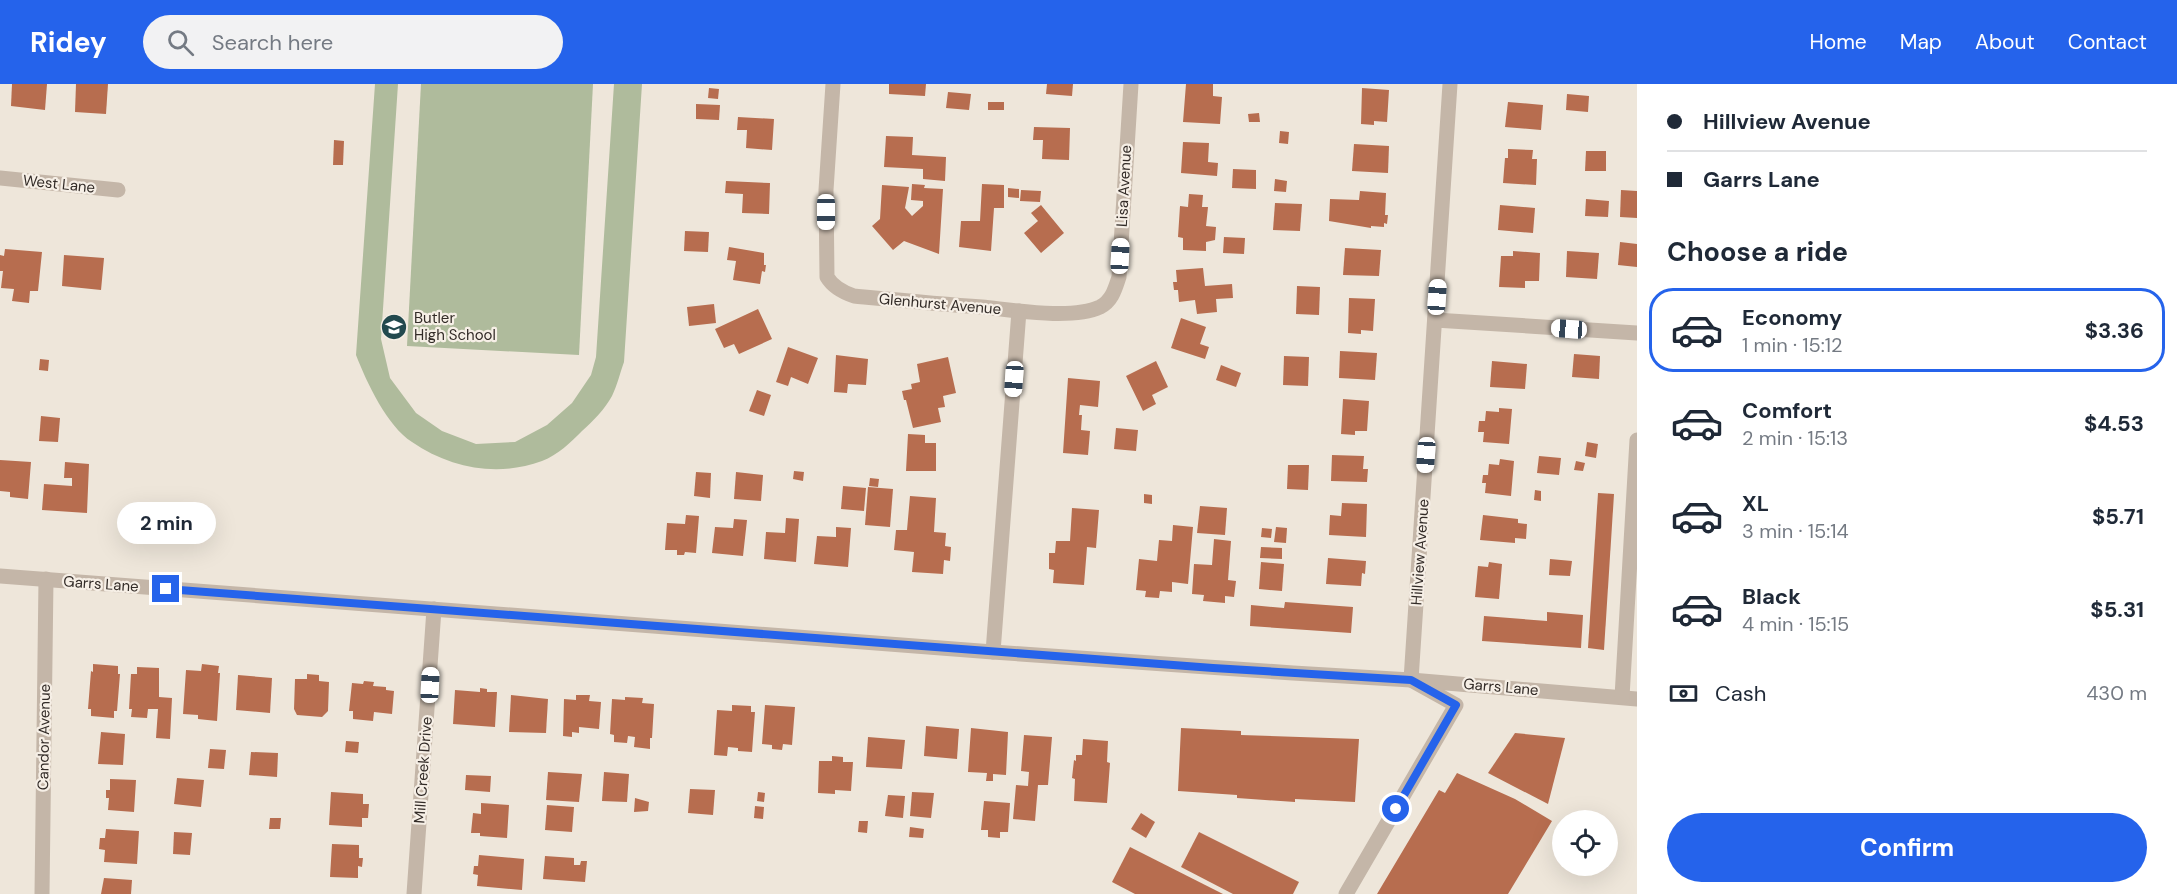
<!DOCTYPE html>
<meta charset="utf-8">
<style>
body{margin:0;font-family:"DM Sans",sans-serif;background:#f2f2f3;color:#1f2937;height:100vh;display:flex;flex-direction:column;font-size:22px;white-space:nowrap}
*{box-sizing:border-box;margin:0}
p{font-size:20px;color:#747a83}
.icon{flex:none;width:33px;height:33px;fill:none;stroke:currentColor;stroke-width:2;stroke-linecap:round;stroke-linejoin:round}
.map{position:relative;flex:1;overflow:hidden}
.panel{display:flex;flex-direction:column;background:#fff;width:540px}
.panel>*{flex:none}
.guide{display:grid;align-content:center;height:132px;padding:0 30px;background:#fff}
.fabs{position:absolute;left:1552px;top:726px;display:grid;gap:12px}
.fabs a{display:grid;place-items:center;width:66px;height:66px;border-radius:50%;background:#fff;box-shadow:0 6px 24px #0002;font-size:30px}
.end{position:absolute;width:27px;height:27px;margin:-14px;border:8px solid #2563eb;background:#fff;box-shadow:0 0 0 3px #fff}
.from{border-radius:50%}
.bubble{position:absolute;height:42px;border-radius:21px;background:#fff;box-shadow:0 6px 24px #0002;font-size:20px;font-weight:700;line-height:42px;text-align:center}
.car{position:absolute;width:18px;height:36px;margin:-18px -9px;border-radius:8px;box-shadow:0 0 4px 2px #0007;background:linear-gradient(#fff 24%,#345 0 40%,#fff 0 76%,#345 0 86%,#fff 0)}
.guide b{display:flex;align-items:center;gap:21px;height:57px;font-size:22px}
.guide b+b{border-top:2px solid #e0e1e3}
.guide i{width:15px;height:15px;background:#1f2937}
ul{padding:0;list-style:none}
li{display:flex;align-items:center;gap:18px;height:84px;margin:0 12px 9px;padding:0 18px;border:3px solid transparent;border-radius:24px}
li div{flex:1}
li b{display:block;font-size:22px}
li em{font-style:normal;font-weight:700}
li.active{border-color:#2563eb}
li>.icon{width:54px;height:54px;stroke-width:1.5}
h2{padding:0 30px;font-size:27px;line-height:72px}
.pay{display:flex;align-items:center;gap:15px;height:66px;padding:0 30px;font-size:22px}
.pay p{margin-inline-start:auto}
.button{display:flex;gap:12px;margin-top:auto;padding:12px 30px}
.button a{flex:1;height:69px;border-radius:36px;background:#2563eb;color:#fff;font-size:24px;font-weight:700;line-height:69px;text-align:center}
header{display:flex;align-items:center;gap:36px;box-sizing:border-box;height:84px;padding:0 30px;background:#2563eb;color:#fff}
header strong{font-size:28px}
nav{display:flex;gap:33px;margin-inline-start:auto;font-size:21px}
.search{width:420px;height:54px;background:#f2f2f3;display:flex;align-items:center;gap:15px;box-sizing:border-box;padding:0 21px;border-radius:33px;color:#747a83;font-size:22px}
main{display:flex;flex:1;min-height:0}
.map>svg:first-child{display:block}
.green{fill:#afbb9c}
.building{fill:#b76d4f}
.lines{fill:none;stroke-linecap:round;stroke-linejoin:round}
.street{stroke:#c4b6a8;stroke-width:15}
.route{stroke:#2563eb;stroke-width:8}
.labels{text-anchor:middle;stroke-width:4.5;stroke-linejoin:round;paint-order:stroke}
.street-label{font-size:15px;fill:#322b27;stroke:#f6efe6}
.poi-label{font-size:15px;fill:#322b27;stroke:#f6efe6;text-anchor:start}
</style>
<header>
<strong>Ridey</strong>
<div class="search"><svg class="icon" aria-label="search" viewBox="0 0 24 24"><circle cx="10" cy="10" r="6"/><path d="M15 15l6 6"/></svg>Search here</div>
<nav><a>Home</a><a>Map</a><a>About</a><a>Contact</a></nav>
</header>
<main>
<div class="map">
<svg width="1637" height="810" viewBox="0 0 1637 810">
<rect width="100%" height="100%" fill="#eee6da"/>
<g class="green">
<path d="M375,0H398L381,255L390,294L416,329L442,347L476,360L515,358L547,341L572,319L591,291L596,273L614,0H642L624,278C620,289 617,302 612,312C605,325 593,337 582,347C571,358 558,371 542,377C499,393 451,385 412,358C387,342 367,299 356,271Z"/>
<path d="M421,0H593L579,271L407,262Z"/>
</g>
<g class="building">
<path d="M12,0H47L45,26L11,22Z"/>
<path d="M76,0H108L106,30L75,28Z"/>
<path d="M889,0H926L925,12L889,10Z"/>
<path d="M1047,0H1073L1072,12L1046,10Z"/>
<path d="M1186,0H1213V12L1222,13L1220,40L1183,38Z"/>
<path d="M709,4L719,5L718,15L708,14Z"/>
<path d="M1362,4L1389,6L1387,38L1374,37V41L1361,40Z"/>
<path d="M948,8L971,10L969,26L946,24Z"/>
<path d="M1567,10L1589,12L1588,28L1566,26Z"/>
<rect x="988" y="18" width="16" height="8"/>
<path d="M1508,18L1543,21L1541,46L1505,43Z"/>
<path d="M696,20L720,21L719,36L696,35Z"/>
<path d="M1259,29L1260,38H1249L1248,30Z"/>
<path d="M738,33L774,35L772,66L746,64L747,46H737Z"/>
<path d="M1034,43L1070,44L1069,76L1042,75L1043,56H1033Z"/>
<path d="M1280,47L1289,48L1288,60L1279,59Z"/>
<path d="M886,52L913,53L912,71L946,73L945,97L923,95V85L884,83Z"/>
<path d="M334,56L344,57L343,81H333Z"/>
<path d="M1183,58L1209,59L1208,78L1218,79L1217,92L1181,89Z"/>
<path d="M1354,60L1389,62L1388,89L1352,87Z"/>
<path d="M1508,65L1533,66L1532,75H1537L1536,101L1503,99L1505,74H1508Z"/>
<path d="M1586,67H1606V87H1585Z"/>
<path d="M1233,85L1256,86V105L1232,104Z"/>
<path d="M1275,95L1287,97L1286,108L1274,107Z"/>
<path d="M726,97L770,99L769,130L742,129L743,110L725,109Z"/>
<path d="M912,100L925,101L924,104L943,105L939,170L904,157L893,166L872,142L880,135L882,101L909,103L905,124L912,132L923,122V117L911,116Z"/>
<path d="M982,100L1004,101V124H994L991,167L959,163L961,137H980Z"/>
<path d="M1008,104L1019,105V114L1008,113Z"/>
<path d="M1021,106L1041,107L1040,118L1020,117Z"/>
<path d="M1621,106L1637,107V134L1620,133Z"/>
<path d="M1360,107L1386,109L1385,131H1388L1387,140L1384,139V143L1371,142V144L1329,137L1330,115L1359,116Z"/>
<path d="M1189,110L1203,111L1202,123H1208L1206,142L1216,143L1215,156L1206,158V167L1183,166V154L1178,153L1180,122L1188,123Z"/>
<path d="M1586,115L1609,117L1608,133L1585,132Z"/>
<path d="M1275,119L1302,120L1300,147L1273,146Z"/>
<path d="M1041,121L1064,149L1041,169L1024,149L1038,137L1031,129Z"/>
<path d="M1500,121L1535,124L1533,149L1498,146Z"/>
<path d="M685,147L709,148L708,168L684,167Z"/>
<path d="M1224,153L1245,154L1244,170L1223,169Z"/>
<path d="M1620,158L1637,160V183L1618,181Z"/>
<path d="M729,163L764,169V181H766L765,188L762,187L760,200L733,196L736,177L727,176Z"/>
<path d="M1345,164L1381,166L1379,192L1343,191Z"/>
<path d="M5,165L42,168L38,207H30L29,219L12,217L14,205L1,204L3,187H0V171L4,172Z"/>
<path d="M1513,167L1540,169L1539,197H1525V204L1499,203L1501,172H1513Z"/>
<path d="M1567,167L1599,169L1597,195L1566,193Z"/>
<path d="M64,171L104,174L101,206L62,202Z"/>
<path d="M1203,184L1205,202L1232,200L1233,214L1216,215L1217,228L1197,230L1195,216L1179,218L1178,206H1174L1173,198H1177L1176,186Z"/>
<path d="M1297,202L1320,203L1319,231L1296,230Z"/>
<path d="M1349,214L1375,215L1373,247L1361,246V250L1348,249Z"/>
<path d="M714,220L716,239L689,242L687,223Z"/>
<path d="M758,225L772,255L739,270L734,260L724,264L715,245Z"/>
<path d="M1181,234L1206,243L1200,260L1209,263L1205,275L1171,264Z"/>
<path d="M788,263L818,274L808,300L791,293L788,302L776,298Z"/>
<path d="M1340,267L1377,269L1375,296L1339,294Z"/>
<path d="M1574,270L1600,272L1599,295L1572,293Z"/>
<path d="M836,271L868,275L866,301L848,300L847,309L834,308Z"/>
<path d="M1284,272L1309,273L1308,302L1283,301Z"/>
<path d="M948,273L956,309L943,312L945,323L938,324L941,338L913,344L906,316H904L902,307L912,305L911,300L920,298L917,280Z"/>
<path d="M40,275L49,276L48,287L39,286Z"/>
<path d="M1156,277L1168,303L1152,311L1156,320L1143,327L1126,292Z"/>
<path d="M1492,277L1527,280L1525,305L1490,303Z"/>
<path d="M1221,281L1241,289L1236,303L1216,296Z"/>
<path d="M1068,294L1100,297L1098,323L1080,321L1079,331H1082L1081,346L1090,347L1088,371L1063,369Z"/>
<path d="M757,306L771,311L764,332L749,327Z"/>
<path d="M1343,315L1369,317L1367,347H1355V351L1341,350Z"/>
<path d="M1499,324L1512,325L1509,360L1483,358L1484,348H1478L1479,337H1485L1486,327L1499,328Z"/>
<path d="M41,332L60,334L58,358L39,357Z"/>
<path d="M1116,344L1138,346L1136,367L1114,365Z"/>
<path d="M908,350L925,351V359H936V387H906Z"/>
<path d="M1587,358L1598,360L1596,374L1585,372Z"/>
<path d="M1332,371L1364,372L1363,385H1368L1367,398L1331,397Z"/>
<path d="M1539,372L1561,374L1559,391L1537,389Z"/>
<path d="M1500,375L1514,377L1511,412L1485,409L1486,399H1482L1483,391H1488L1489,380L1499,381Z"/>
<path d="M0,376L31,378L28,415L10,413V408L0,407Z"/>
<path d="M1576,377L1585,379L1583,387L1574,386Z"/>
<path d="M65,378L89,380L87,429L42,426L44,400L72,402V394H64Z"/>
<path d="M1288,381H1309L1308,406L1287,405Z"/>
<path d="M794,387L804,388L803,397L793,395Z"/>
<path d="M696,388L711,389L710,414L694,412Z"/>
<path d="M736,388L763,391L761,417L734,415Z"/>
<path d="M870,394L879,395L878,403L869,402Z"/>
<path d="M843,402L866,404L864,427L841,425Z"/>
<path d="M868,403L893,405L890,443L865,441Z"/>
<path d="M1535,406L1541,407V417L1534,416Z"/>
<path d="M1598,409L1614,410L1604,566L1588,564Z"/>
<path d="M1144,410L1152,411V420L1144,419Z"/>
<path d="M910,412L936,414L934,448L946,449L945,462L951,463L950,477L944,476L943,490L912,488L914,468L894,466L896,446H907Z"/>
<path d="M1342,419L1367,420L1366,453L1329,451L1330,431L1341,432Z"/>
<path d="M1200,422L1227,424L1225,451L1197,449Z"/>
<path d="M1072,424L1099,426L1096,464L1087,463L1084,501L1053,499L1054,486L1049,485V469H1055L1056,457H1070Z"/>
<path d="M686,431L699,432L696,469L685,468L684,471H677V466H665L667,439L685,440Z"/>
<path d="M1483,431L1518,435V439L1527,440L1526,455L1515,454V459L1480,456Z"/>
<path d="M786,434L799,435L796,478L764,475L766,448L785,449Z"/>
<path d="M734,435L747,436L743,472L712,469L715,443L733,444Z"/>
<path d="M1173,441L1193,443L1188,500L1172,498V508L1160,507L1159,514L1145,513L1146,507L1136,506L1139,475L1157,477L1159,456L1172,457Z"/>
<path d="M836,443L851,444L848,483L814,480L817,452L836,453Z"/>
<path d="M1276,443L1287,444L1286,459L1274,458Z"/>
<path d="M1262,444L1272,445L1271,454L1261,453Z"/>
<path d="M1214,455L1231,457L1228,496L1236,497L1234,513L1225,512V519L1203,517L1204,511L1192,510L1194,480L1212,481Z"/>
<path d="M1261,463L1282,464V475L1260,474Z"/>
<path d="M1328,474L1366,477L1365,490L1362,489L1361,502L1326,500Z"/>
<path d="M1550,475L1572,477L1570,492L1549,491Z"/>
<path d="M1261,478L1284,480L1282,507L1259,505Z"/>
<path d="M1489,478L1502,480L1499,515L1475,513L1478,482L1488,483Z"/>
<path d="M1285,518L1353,523L1351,549L1250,542L1251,521L1284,524Z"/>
<path d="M1547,528L1583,531L1581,564L1482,557L1484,532L1547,537Z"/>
<path d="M93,580L118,582V590H120L117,627H114V634L91,632V625H88L91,587L93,588Z"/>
<path d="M202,580L219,582L218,589H220L217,637L198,635V631L183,630L186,586L201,587Z"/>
<path d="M137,583L159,584V613L172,614L170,655L156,654L158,625H148L147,634L131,633L132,625H129L131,590H137Z"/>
<path d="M307,590L319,591V597L329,598L328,627L322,633L297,631L294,625L295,595H307Z"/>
<path d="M238,591L272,594L270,629L236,626Z"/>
<path d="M364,597L374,598L373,602L386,603V606L394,607L392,630L374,628L373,637L353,635V627H349L352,599L363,600Z"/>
<path d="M480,604L487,605V608H497L495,643L453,640L455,606L480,608Z"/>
<path d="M511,611L548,615L546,649L509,648Z"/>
<path d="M576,611H590L589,617L601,618L599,645L579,643V649L572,648V653L563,652L564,615L576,616Z"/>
<path d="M625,613L643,614L642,619L654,620L652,654H650V665L634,663L635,653L628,652L627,659L614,658V651L610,650L612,615L625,616Z"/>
<path d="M732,621L751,622V628H755L752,668L738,667V664L728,663L727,672L714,671L717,626L732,627Z"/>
<path d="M765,621L795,623L792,661L783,660L782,666L772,665V661L762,660Z"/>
<path d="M926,642L959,645L957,675L924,672Z"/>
<path d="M971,644L1008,648L1006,691L993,690V697H986L987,689L968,688Z"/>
<path d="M1181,644L1241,647V651L1359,655L1355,718L1295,715V718L1237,714V711L1178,707Z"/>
<path d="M101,648L125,650L123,681L98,680Z"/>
<path d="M1515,649L1565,654L1548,720L1488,689Z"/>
<path d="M1024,651L1052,653L1048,701H1038L1035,737L1013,735L1016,701L1028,702L1029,688L1021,687Z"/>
<path d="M868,653L905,656L902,685L866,683Z"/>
<path d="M1083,655L1108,657L1107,678L1110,679L1107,719L1074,717L1075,695L1072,694L1074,676L1076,677V671H1082Z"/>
<path d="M346,657L359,658L358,669L345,668Z"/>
<path d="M210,665L226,666L224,685L208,684Z"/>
<path d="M251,668L278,669L277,693L249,691Z"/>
<path d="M832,672L843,673V678H853L851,707L835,706V710L818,709L819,677H832Z"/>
<path d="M548,688L582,690L579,718L546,716Z"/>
<path d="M604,688L629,690L627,718L602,717Z"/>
<path d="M1457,689L1515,715L1552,737L1508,810H1377L1439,706L1445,709Z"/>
<path d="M466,691L491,692L490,708L465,706Z"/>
<path d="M177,694L204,696L201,723L174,720Z"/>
<path d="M110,695L136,696L134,728L108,726L109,714H106V706H110Z"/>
<path d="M690,705L715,706L713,731L688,729Z"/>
<path d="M331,708L363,710V720H369L368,734H362V743L329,741Z"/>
<path d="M758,708L765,709L764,718L757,717Z"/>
<path d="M912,708L934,709L931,734L910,732Z"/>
<path d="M888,711L905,712L903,734L885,732Z"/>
<path d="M635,714L649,718L648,727L634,728Z"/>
<path d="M984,717L1010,719L1008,748H1000V754L988,753V746H981Z"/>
<path d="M481,719L509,721L507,754L480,752V749H471L473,729L481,730Z"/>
<path d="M547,721L574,723L572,748L545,746Z"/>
<path d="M755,722L764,723L763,735L754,734Z"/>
<path d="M1141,729L1155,738L1146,754L1131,745Z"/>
<path d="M270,734H281L280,745H269Z"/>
<path d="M859,737H868L867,749L858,748Z"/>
<path d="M910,743L924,745L923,754L909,753Z"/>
<path d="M106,745L139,747L137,780L104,778L105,766L99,765L100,754H105Z"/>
<path d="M174,748L192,749L190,771L173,770Z"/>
<path d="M1199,748L1299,798L1293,810H1233L1181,783Z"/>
<path d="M332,760L359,761V774H363L362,783L358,782V794L330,793Z"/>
<path d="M1130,763L1223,810H1135L1112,798Z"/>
<path d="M479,771L524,775L522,806L477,802L478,791L473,790L474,782H478Z"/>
<path d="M545,772L574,774V781H580L581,777H587L585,798L543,795Z"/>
<path d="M104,794L132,796L131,810H101Z"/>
</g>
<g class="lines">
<g class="street">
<path d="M833,0L826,106L827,193C833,203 842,208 854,212C897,216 939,220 982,223C1013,226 1072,236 1100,223C1112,217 1115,205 1119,193L1131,0"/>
<path d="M0,94L118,106"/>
<path d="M1435,236L1637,249"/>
<path d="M0,492L993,568L1293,589L1411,596L1637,615"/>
<path d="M993,568L1019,227"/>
<path d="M1622,613L1637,356"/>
<path d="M42,810L46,495"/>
<path d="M414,810L434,525"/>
<path d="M1346,810L1456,621L1411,596L1450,0"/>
</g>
</g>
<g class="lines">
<path class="route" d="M166,505L1213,584L1411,596L1456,621L1396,725"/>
</g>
<defs>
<g id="school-disc" transform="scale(1.35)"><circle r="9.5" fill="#22494e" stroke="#f6efe6"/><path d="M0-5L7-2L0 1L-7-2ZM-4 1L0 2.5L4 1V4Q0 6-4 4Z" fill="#fff"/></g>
</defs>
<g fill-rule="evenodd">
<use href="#school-disc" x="394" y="243"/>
</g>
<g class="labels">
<g class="street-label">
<text transform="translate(59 100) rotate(6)" y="5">West Lane</text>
<text transform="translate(1124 102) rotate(-87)" y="5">Lisa Avenue</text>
<text transform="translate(940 220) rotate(5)" y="5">Glenhurst Avenue</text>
<text transform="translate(1420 468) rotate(-86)" y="5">Hillview Avenue</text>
<text transform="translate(101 500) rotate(4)" y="5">Garrs Lane</text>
<text transform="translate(1501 603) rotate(5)" y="5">Garrs Lane</text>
<text transform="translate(44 653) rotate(-89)" y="5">Candor Avenue</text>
<text transform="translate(423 686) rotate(-86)" y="5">Mill Creek Drive</text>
</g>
<g class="poi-label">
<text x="414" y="239">Butler<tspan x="414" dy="17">High School</tspan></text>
</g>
</g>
</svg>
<div class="fabs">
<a><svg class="icon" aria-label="locate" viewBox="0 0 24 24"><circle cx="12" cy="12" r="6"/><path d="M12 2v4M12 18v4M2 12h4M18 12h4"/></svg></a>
</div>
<i class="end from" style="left:1396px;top:725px"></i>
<i class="end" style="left:166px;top:505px"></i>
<div class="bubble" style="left:117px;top:418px;width:99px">2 min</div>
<i class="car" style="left:826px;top:128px;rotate:180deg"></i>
<i class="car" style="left:1120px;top:172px;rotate:3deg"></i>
<i class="car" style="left:1437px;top:213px;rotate:4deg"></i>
<i class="car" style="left:1569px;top:245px;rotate:274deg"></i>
<i class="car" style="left:1014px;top:295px;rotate:184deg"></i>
<i class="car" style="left:1426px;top:371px;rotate:184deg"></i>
<i class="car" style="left:430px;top:601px;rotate:3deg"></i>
</div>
<section class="panel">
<div class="guide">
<b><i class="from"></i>Hillview Avenue</b>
<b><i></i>Garrs Lane</b>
</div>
<h2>Choose a ride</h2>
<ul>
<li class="active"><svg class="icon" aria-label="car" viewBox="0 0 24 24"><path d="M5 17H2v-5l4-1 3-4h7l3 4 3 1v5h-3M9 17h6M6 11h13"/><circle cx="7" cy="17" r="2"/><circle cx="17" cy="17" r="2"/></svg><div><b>Economy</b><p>1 min · 15:12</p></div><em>$3.36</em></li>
<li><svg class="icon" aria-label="car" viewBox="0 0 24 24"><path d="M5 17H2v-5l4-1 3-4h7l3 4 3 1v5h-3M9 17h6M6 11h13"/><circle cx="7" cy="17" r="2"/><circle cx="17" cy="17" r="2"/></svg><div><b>Comfort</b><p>2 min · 15:13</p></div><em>$4.53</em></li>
<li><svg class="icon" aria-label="car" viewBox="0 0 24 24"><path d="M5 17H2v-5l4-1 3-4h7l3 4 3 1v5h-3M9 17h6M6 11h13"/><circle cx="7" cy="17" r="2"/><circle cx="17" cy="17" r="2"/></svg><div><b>XL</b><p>3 min · 15:14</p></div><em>$5.71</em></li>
<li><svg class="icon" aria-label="car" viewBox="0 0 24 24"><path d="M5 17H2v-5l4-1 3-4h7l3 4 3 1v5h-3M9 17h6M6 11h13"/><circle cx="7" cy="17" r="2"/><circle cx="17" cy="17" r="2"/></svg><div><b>Black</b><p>4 min · 15:15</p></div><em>$5.31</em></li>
</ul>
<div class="pay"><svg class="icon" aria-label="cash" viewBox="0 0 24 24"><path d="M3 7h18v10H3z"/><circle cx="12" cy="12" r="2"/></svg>Cash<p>430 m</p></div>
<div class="button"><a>Confirm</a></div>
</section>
</main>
